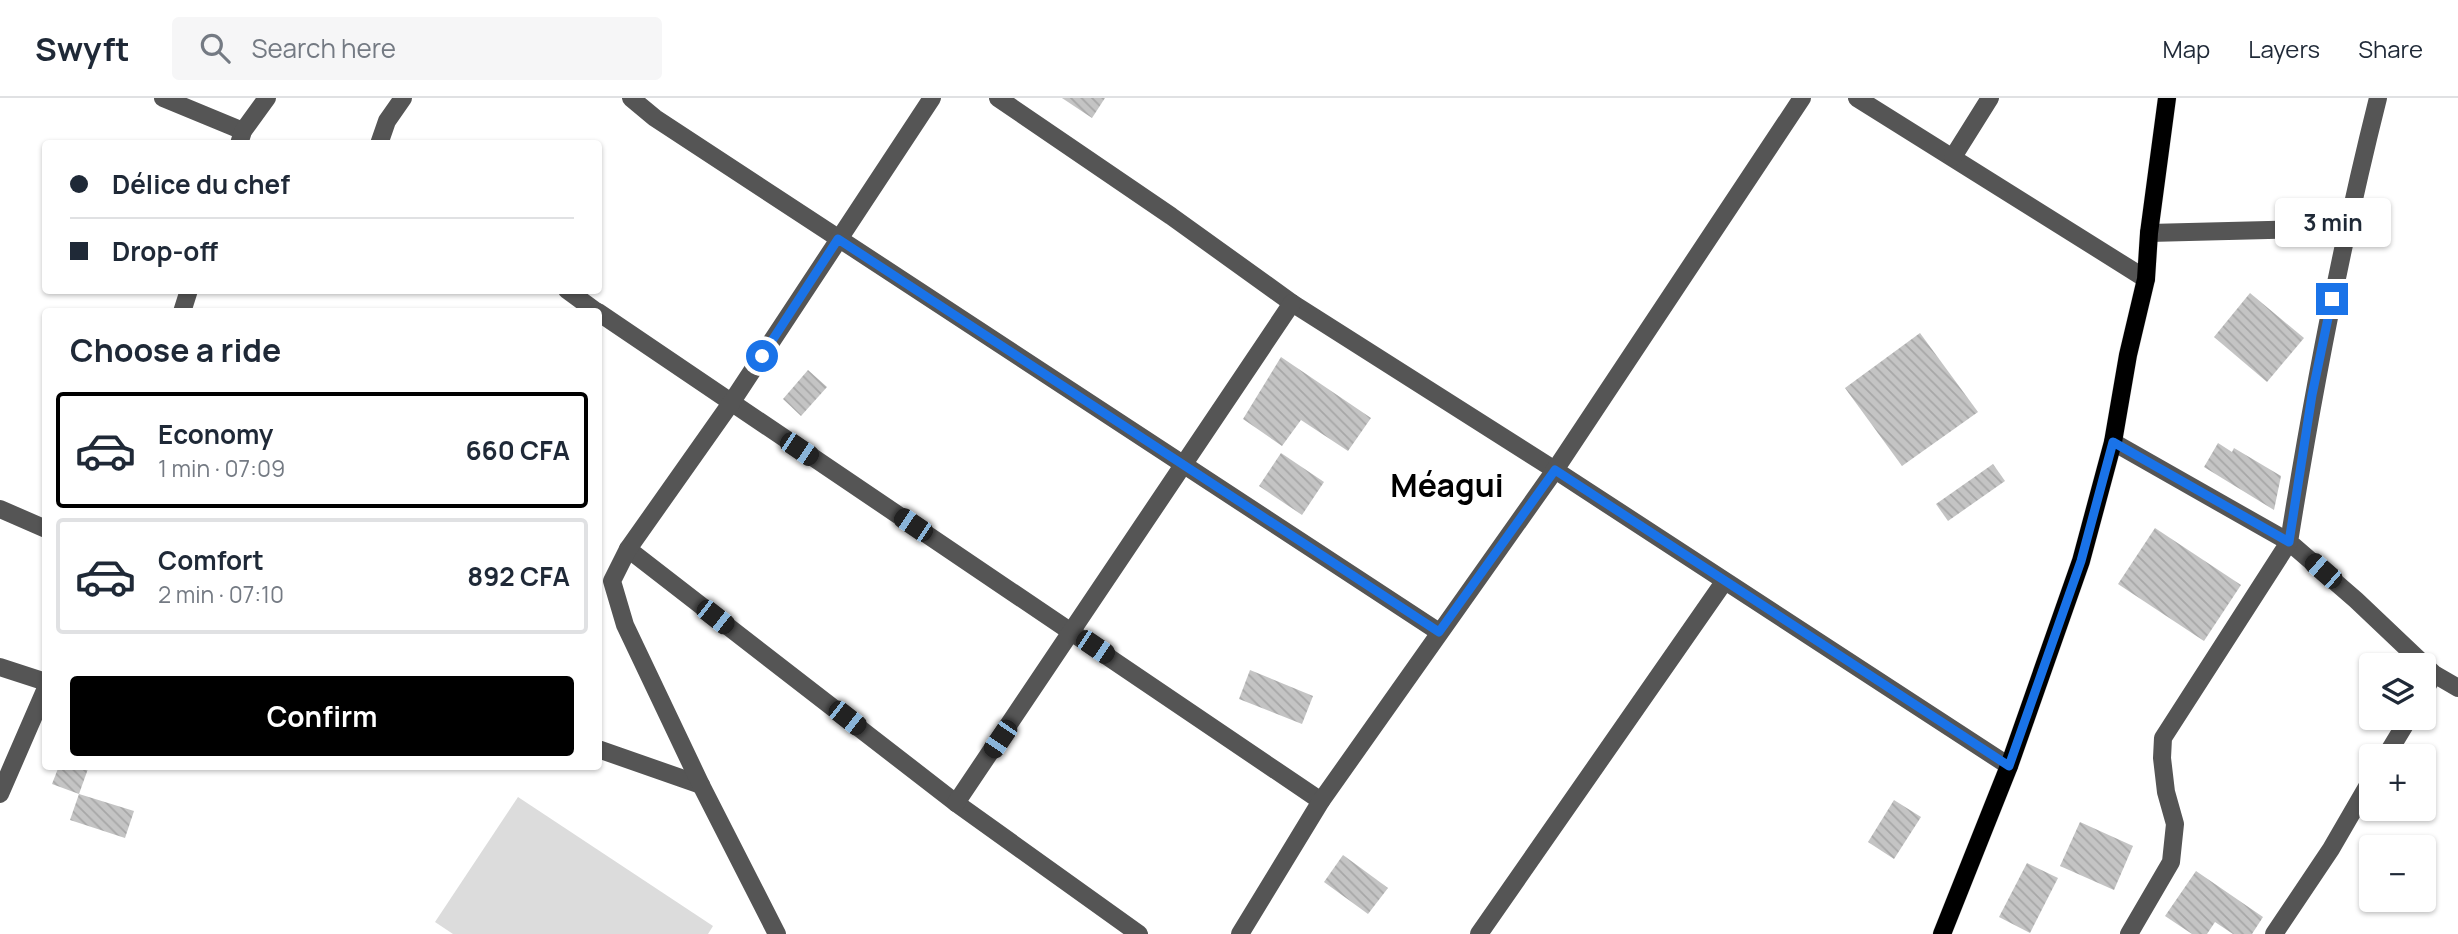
<!DOCTYPE html>
<meta charset="utf-8">
<style>
body{margin:0;font-family:Manrope,sans-serif;background:#f6f6f7;color:#1f2937;height:100vh;display:flex;flex-direction:column;font-size:26px;white-space:nowrap}
*{box-sizing:border-box;margin:0}
p{font-size:23px;color:#747a83}
.icon{flex:none;width:38px;height:38px;fill:none;stroke:currentColor;stroke-width:2;stroke-linecap:round;stroke-linejoin:round}
.map{position:relative;flex:1;overflow:hidden}
.sheet{position:absolute;left:42px;top:210px;width:560px;height:462px;display:flex;flex-direction:column;background:#fff;border-radius:7px;box-shadow:0 2px 5px #0004}
.sheet>*{flex:none}
.guide{position:absolute;left:42px;top:42px;width:560px;height:154px;border-radius:7px;box-shadow:0 2px 5px #0004;display:grid;align-content:center;height:154px;padding:0 28px;background:#fff}
.tools{position:absolute;left:2359px;top:555px;display:grid;gap:14px}
.tools a{display:grid;place-items:center;width:77px;height:77px;border-radius:7px;background:#fff;box-shadow:0 2px 5px #0004;font-size:35px}
.end{position:absolute;width:32px;height:32px;margin:-16px;border:9px solid #1a73e8;background:#fff;box-shadow:0 0 0 4px #fff}
.from{border-radius:50%}
.bubble{position:absolute;height:49px;border-radius:7px;background:#fff;box-shadow:0 2px 5px #0004;font-size:23px;font-weight:700;line-height:49px;text-align:center}
.car{position:absolute;width:21px;height:42px;margin:-21px -10px;border-radius:9px;box-shadow:0 0 5px 2px #0007;background:linear-gradient(#222 24%,#8ab4d8 0 40%,#222 0 76%,#8ab4d8 0 86%,#222 0)}
.guide b{display:flex;align-items:center;gap:24px;height:66px;font-size:26px}
.guide b+b{border-top:2px solid #e0e1e3}
.guide i{width:18px;height:18px;background:#1f2937}
ul{padding:0;list-style:none}
li{display:flex;align-items:center;gap:21px;height:116px;margin:0 14px 10px;padding:0 14px;border:4px solid #e0e1e3;border-radius:7px}
li div{flex:1}
li b{display:block;font-size:26px}
li em{font-style:normal;font-weight:700}
li.current{border-color:#000}
li>.icon{width:63px;height:63px;stroke-width:1.5}
h2{padding:0 28px;font-size:32px;line-height:84px}
.primary-button{display:flex;gap:14px;margin-top:auto;padding:14px 28px}
.primary-button a{flex:1;height:80px;border-radius:7px;background:#000;color:#fff;font-size:28px;font-weight:700;line-height:80px;text-align:center}
header{display:flex;align-items:center;gap:42px;box-sizing:border-box;height:98px;padding:0 35px;background:#fff;border-bottom:2px solid #e0e1e3}
header strong{font-size:33px}
nav{display:flex;gap:38px;margin-inline-start:auto;font-size:24px}
.search{width:490px;height:63px;background:#f6f6f7;display:flex;align-items:center;gap:18px;box-sizing:border-box;padding:0 24px;border-radius:7px;color:#747a83;font-size:26px}
.map>svg:first-child{display:block}
.pitch{fill:#dcdcdc}
.building{fill:url(#building-back-hatch)}
.lines{fill:none;stroke-linecap:round;stroke-linejoin:round}
.major-casing{stroke:#dbdbdb;stroke-width:19}
.minor{stroke:#555;stroke-width:18}
.major{stroke:#000;stroke-width:18}
.route{stroke:#1a73e8;stroke-width:9}
.labels{text-anchor:middle;stroke-width:5;stroke-linejoin:round;paint-order:stroke}
.town-label{font-size:32px;font-weight:bold;fill:#000;stroke:#fff}
</style>
<header>
<strong>Swyft</strong>
<div class="search"><svg class="icon" aria-label="search" viewBox="0 0 24 24"><circle cx="10" cy="10" r="6"/><path d="M15 15l6 6"/></svg>Search here</div>
<nav><a>Map</a><a>Layers</a><a>Share</a></nav>
</header>
<div class="map">
<svg width="2458" height="836" viewBox="0 0 2458 836">
<defs>
<pattern id="building-back-hatch" width="6" height="6" patternUnits="userSpaceOnUse" patternTransform="scale(1.75)"><rect width="6" height="6" fill="#c4c4c4"/><path d="M-1 5l2 2M0 0l6 6M5-1l2 2" fill="none" stroke="#a7a7a7"/></pattern>
</defs>
<rect width="100%" height="100%" fill="#fff"/>
<path class="pitch" d="M518,699L713,828L708,836H453L435,824Z"/>
<g class="building">
<path d="M1062,0H1105L1092,20Z"/>
<path d="M2250,195L2304,240L2267,284L2214,239Z"/>
<path d="M1920,235L1978,314L1902,368L1845,290Z"/>
<path d="M1281,259L1371,320L1348,353L1301,322L1282,348L1243,321Z"/>
<path d="M808,272L827,289L801,318L783,301Z"/>
<path d="M2218,345L2232,354L2234,350L2281,378L2274,412L2204,369Z"/>
<path d="M1281,355L1324,384L1302,417L1259,388Z"/>
<path d="M1993,366L2005,383L1948,423L1936,406Z"/>
<path d="M2155,430L2241,487L2204,543L2118,486Z"/>
<path d="M1250,572L1313,598L1302,626L1239,601Z"/>
<path d="M59,668H89L79,696L52,686Z"/>
<path d="M79,696L134,713L125,740L70,722Z"/>
<path d="M1894,702L1921,719L1894,761L1868,744Z"/>
<path d="M2080,724L2133,748L2114,792L2060,768Z"/>
<path d="M1343,757L1388,790L1368,816L1324,784Z"/>
<path d="M2027,765L2058,780L2030,835L1999,819Z"/>
<path d="M2196,773L2263,819L2252,836H2233L2215,824L2207,836H2192L2165,818Z"/>
</g>
<g class="lines">
<g class="major-casing">
<path id="major" d="M1942,836L2009,668L2081,463L2113,344L2128,257L2146,181L2149,135L2167,0"/>
</g>
<g class="minor">
<path d="M163,0L243,33"/>
<path d="M631,0L655,20L1439,534"/>
<path d="M998,0L1171,118L1292,205L1555,372L2009,668"/>
<path d="M1857,0L2146,181"/>
<path d="M2378,0C2341,147 2313,294 2289,444L2356,502L2434,576L2458,590"/>
<path d="M239,46L243,33L267,0"/>
<path d="M379,46L387,23L403,0"/>
<path d="M1953,59L1990,0"/>
<path d="M2149,135L2347,130"/>
<path d="M567,192L597,214"/>
<path d="M182,214L189,192"/>
<path d="M598,214L1321,703"/>
<path d="M2113,344L2289,444L2163,640L2162,660L2166,694L2175,726L2171,764L2129,836"/>
<path d="M0,411L46,431"/>
<path d="M628,451L956,705L1139,836"/>
<path d="M0,569L46,584"/>
<path d="M2424,594L2434,576"/>
<path d="M598,651L701,687"/>
<path d="M2386,658L2409,620"/>
<path d="M0,696L46,590"/>
<path d="M956,705L1292,205"/>
<path d="M777,836L701,687L625,527L612,483L628,451L731,305L932,0"/>
<path d="M1240,836L1321,703L1555,372L1802,0"/>
<path d="M1479,836L1724,484"/>
<path d="M2274,836L2331,751L2371,682"/>
</g>
<use href="#major" class="major"/>
</g>
<g class="lines">
<path class="route" d="M762,258L838,141L1439,534L1555,372L2009,668L2081,463L2113,344L2289,444L2312,297L2332,201"/>
</g>
<g class="labels">
<g class="town-label">
<text x="1447" y="399">Méagui</text>
</g>
</g>
</svg>
<div class="tools">
<a><svg class="icon" aria-label="layers" viewBox="0 0 24 24"><path d="M12 4l9 5-9 5-9-5zM3 14l9 5 9-5"/></svg></a>
<a>+</a>
<a>−</a>
</div>
<i class="end from" style="left:762px;top:258px"></i>
<i class="end" style="left:2332px;top:201px"></i>
<div class="bubble" style="left:2275px;top:100px;width:116px">3 min</div>
<i class="car" style="left:799px;top:351px;rotate:124deg"></i>
<i class="car" style="left:913px;top:427px;rotate:304deg"></i>
<i class="car" style="left:2323px;top:473px;rotate:311deg"></i>
<i class="car" style="left:715px;top:519px;rotate:128deg"></i>
<i class="car" style="left:1095px;top:549px;rotate:124deg"></i>
<i class="car" style="left:847px;top:620px;rotate:128deg"></i>
<i class="car" style="left:1000px;top:641px;rotate:214deg"></i>
<div class="guide">
<b><i class="from"></i>Délice du chef</b>
<b><i></i>Drop-off</b>
</div>
<section class="sheet">
<h2>Choose a ride</h2>
<ul>
<li class="current"><svg class="icon" aria-label="car" viewBox="0 0 24 24"><path d="M5 17H2v-5l4-1 3-4h7l3 4 3 1v5h-3M9 17h6M6 11h13"/><circle cx="7" cy="17" r="2"/><circle cx="17" cy="17" r="2"/></svg><div><b>Economy</b><p>1 min · 07:09</p></div><em>660 CFA</em></li>
<li><svg class="icon" aria-label="car" viewBox="0 0 24 24"><path d="M5 17H2v-5l4-1 3-4h7l3 4 3 1v5h-3M9 17h6M6 11h13"/><circle cx="7" cy="17" r="2"/><circle cx="17" cy="17" r="2"/></svg><div><b>Comfort</b><p>2 min · 07:10</p></div><em>892 CFA</em></li>
</ul>
<div class="primary-button"><a>Confirm</a></div>
</section>
</div>
